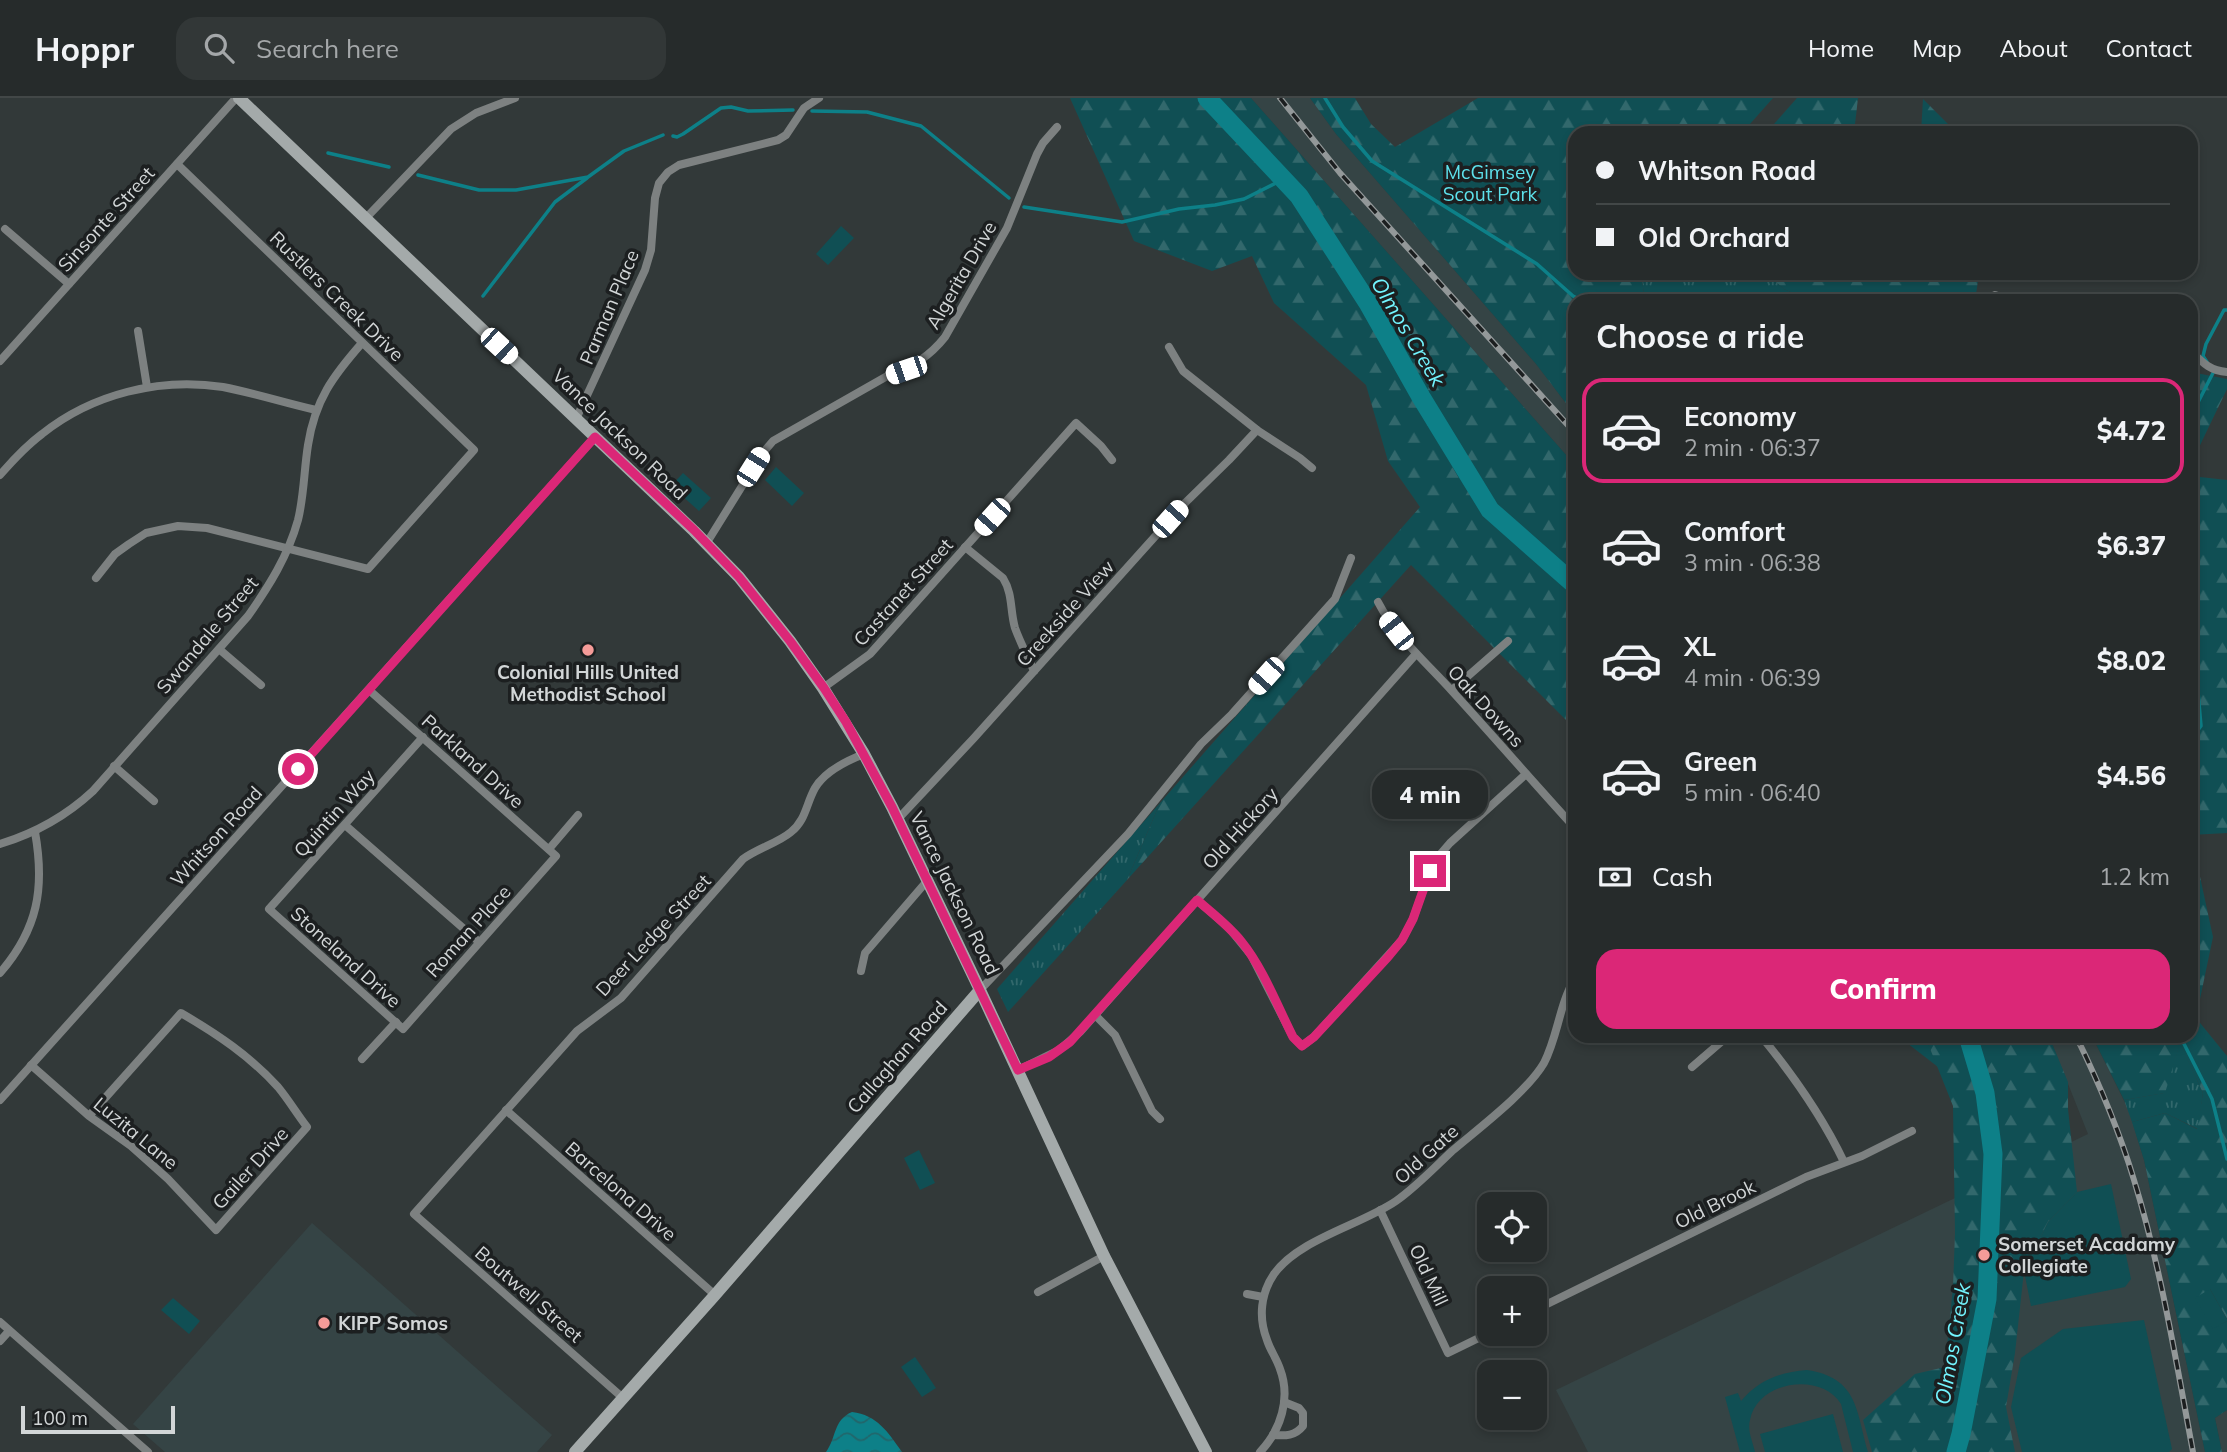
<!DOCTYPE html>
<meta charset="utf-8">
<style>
body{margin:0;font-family:Mulish,sans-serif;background:#323737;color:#f1f3f6;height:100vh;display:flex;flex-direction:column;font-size:26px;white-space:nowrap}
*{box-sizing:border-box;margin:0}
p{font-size:23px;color:#a4a7a9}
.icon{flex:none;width:38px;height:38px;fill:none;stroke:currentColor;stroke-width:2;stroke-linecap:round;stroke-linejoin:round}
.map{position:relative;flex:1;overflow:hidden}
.details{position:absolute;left:1568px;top:196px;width:630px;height:749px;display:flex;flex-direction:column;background:#262b2b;border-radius:21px;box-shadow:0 4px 10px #0003,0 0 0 2px #424747}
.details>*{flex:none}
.guide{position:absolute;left:1568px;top:28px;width:630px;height:154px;border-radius:21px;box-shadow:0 4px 10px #0003,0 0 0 2px #424747;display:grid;align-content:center;height:154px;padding:0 28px;background:#262b2b}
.tools{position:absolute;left:1477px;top:1094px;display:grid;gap:14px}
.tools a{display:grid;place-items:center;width:70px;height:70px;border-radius:14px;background:#262b2b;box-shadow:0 4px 10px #0003,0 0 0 2px #424747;font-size:35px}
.scale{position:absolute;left:21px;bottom:18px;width:154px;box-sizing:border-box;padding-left:7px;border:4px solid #d2d6d7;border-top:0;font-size:19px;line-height:24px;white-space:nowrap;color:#d2d6d7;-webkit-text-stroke:5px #1c1f20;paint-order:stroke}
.end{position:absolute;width:32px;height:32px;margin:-16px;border:9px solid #db2777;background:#fff;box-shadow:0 0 0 4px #fff}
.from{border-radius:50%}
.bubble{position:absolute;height:49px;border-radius:21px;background:#262b2b;box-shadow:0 4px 10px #0003,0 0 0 2px #424747;font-size:23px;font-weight:800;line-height:49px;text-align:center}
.car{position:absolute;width:21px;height:42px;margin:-21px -10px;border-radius:9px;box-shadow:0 0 5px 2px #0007;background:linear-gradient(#fff 24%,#345 0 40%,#fff 0 76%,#345 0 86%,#fff 0)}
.guide b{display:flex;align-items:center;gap:24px;height:66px;font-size:26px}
.guide b+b{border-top:2px solid #424747}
.guide i{width:18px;height:18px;background:#f1f3f6}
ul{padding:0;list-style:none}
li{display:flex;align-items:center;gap:21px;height:105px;margin:0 14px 10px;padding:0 14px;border:4px solid transparent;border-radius:21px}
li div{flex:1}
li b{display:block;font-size:26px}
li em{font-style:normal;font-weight:800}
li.selected{border-color:#db2777}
li>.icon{width:63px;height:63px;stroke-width:1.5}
h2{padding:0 28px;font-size:32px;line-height:84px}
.pay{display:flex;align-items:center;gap:18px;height:77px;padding:0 28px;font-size:26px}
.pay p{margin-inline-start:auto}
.action{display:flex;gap:14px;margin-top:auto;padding:14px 28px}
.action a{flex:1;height:80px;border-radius:21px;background:#db2777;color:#fff;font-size:28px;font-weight:800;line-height:80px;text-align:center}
header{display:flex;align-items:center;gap:42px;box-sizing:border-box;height:98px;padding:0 35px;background:#262b2b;border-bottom:2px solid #424747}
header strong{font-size:33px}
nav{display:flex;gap:38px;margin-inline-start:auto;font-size:24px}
.search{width:490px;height:63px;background:#323737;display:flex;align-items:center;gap:18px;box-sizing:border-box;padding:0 24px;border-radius:21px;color:#a4a7a9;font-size:26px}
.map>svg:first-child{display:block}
.built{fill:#354445}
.grass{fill:url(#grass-tufts)}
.forest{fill:url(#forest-firs)}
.garden{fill:#104f54}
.water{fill:url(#water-waves)}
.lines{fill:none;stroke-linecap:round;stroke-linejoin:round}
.stream{stroke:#0d8088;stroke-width:3.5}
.river{stroke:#0d8088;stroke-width:19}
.minor{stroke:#7d8181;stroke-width:8}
.secondary{stroke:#a4aaaa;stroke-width:12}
.rail-casing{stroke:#939899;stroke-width:6}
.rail{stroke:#1c1f20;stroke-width:3.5;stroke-dasharray:10;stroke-linecap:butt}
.route{stroke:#db2777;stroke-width:9}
.poi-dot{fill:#f59b98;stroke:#1c1f20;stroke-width:2.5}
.labels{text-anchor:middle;stroke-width:7;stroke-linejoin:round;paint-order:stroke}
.park-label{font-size:19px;fill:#5de1eb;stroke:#1c1f20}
.street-label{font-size:19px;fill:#d2d6d7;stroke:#1c1f20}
.poi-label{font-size:19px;font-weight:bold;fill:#d2d6d7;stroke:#1c1f20;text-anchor:start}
.water-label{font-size:21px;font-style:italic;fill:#72f4fe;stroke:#1c1f20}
</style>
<header>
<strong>Hoppr</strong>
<div class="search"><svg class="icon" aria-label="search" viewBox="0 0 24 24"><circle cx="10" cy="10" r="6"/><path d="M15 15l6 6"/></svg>Search here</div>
<nav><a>Home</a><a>Map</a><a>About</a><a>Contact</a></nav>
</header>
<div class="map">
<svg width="2227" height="1354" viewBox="0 0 2227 1354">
<defs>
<pattern id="grass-tufts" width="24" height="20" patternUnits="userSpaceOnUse" patternTransform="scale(1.75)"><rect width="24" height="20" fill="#104f54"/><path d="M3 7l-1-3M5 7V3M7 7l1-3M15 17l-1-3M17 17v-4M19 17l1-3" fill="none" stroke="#32686c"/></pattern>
<pattern id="forest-firs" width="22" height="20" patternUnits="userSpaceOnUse" patternTransform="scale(1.75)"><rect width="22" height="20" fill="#104f54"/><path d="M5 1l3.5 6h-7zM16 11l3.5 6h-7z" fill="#32686c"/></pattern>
<pattern id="water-waves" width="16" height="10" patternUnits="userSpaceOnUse" patternTransform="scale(1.75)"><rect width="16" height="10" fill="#0d8088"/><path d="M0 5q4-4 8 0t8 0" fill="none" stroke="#21666b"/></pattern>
</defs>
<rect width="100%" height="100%" fill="#323939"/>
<g class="built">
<path d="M1251,0H1310L1336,36L1536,266L1575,317V367Z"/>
<path d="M2049,938H2092L2129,1013L2144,1062L2205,1354H1588L1556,1292L2088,1036Z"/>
<path d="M312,1125L552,1337L537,1354H165L133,1326Z"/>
<path d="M2227,1312V1354H2222L2215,1320Z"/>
</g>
<g class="grass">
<path d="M1641,175H1766L1784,191L1811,203H1645Z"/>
<path d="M1160,705L1127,782L1008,914L997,891Z"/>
<path d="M1898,938H1925L1938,969Z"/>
<path d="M2180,945L2203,995L2198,1031L2165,1015L2132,1024L2124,1002L2164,995Z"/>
</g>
<g class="forest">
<path d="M1070,0H1251L1575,367V631L1411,467L1127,782L1160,705L1420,409L1388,363L1366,287L1274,205L1252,158L1212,173L1134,143Z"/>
<path d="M1310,0H1355L1371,26L1395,49L1478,0H1773L1742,35H1575V175H1641L1645,203H1575V317L1536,266L1336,36Z"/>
<path d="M1797,0H1858L1854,35H1766Z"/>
<path d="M1923,1L1957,35H1921Z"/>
<path d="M1766,175H2093V183H1978L1975,203H1811L1784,191Z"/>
<path d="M2191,274L2227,281V291L2191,366Z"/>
<path d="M2191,378L2227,382V735L2191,737L2213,839L2196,920L2227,958V1221L2210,1191L2213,1230L2227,1223V1312L2215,1320L2222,1354H2205L2144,1062L2132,1024L2165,1015L2197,1031L2203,995L2180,946L2165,995L2124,1002L2092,938H2191Z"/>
<path d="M1925,938H2049L2068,984V1011L2077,1094L2048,1124L2024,1173L2015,1255L2006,1309L2015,1354H1872L1863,1322L1915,1276L1945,1269L1953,1189L1955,1135L1953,1008Z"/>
</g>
<g class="garden">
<path d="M841,128L854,140L828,167L816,156Z"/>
<path d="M776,369L804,395L792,408L765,382Z"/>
<path d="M683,375L711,400L699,413L671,388Z"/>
<path d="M919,1052L935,1085L920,1092L904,1060Z"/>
<path d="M2111,1086L2131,1181L2125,1189L2031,1208L2024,1173L2048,1124L2077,1094Z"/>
<path d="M2210,1191L2227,1221V1223L2213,1231L2195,1200Z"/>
<path d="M173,1200L200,1223L189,1236L161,1212Z"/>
<path d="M2144,1222L2172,1351L2169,1354H2022L2011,1309L2021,1260L2063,1231Z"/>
<path d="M915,1259L936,1290L922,1299L901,1269Z"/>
<path d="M1807,1272C1858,1280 1856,1312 1868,1354H1853L1841,1306C1821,1273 1757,1283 1750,1322C1747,1333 1753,1344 1755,1354H1740L1725,1299L1738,1295L1741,1303C1759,1282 1780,1274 1807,1272Z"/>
<path d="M1833,1316L1843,1354H1765L1760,1336Z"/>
</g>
<path class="water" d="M852,1314C877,1317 888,1334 902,1354H826C837,1339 833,1322 852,1314Z"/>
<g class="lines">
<g class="stream">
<path d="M1325,0L1343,29L1372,63L1537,166L1573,198L1583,203"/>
<path d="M812,13L867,14L921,28L1009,100"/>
<path d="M673,38L677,39L683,36L721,10L731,9L748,13L793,12"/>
<path d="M328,55L389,69"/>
<path d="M418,77L479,92H516L588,79L624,53L663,37"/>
<path d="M1024,109L1122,124L1179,111L1215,107L1244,101L1284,81"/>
<path d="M483,198L555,104L587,80"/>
<path d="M2207,264L2203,258L2206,246L2224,212H2227"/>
<path d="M2191,318L2214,273"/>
<path d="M2191,514L2201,628L2191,641"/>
<path d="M2180,938L2212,1001L2227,1061"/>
</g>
<g class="river">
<path d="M1207,0L1299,98L1368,205L1421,299L1490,412L1575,487"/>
<path d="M1956,1354L1961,1336L1987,1201L1993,1056L1985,995L1968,938"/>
</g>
<g class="minor">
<path d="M365,121L451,31L476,15L515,0"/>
<path d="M5,131L69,186"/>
<path d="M1995,197L2013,203"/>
<path d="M138,233L147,289"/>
<path d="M1169,249L1183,273L1257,332L1300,360L1312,370"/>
<path d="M2191,253C2203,265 2210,273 2227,274"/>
<path d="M0,263L236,0"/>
<path d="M576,321L645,172L651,152L655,100L659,85L668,74L679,67L778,42L786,37L804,10L819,0"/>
<path d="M0,377C13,362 26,348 42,336C92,296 160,279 223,289C254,295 285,305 316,312"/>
<path d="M706,446L762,356L773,343L889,277C912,270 930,258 945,239L1007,130L1037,56L1043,45L1057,29"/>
<path d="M965,449L1003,480C1013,496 1010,513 1015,530C1020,544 1028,559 1034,573"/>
<path d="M96,480L115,456L129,446L146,435L178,428L207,430L368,471L474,352L177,66"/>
<path d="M1378,504C1396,539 1427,565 1453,594C1494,639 1534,685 1575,730"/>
<path d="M219,551L261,587"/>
<path d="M823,590L870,556L1076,325L1101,348L1112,362"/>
<path d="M369,592L556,758L403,931L269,811L423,639"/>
<path d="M1452,592L1508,543"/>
<path d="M114,668L154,703"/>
<path d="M898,721L974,640L1186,404L1229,362L1257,332"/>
<path d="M345,727L479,844"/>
<path d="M0,746C36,735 65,719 93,693L248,518C269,488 288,458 298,422C304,398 304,372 308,347C315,302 333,278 362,245"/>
<path d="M549,751L578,717"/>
<path d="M1197,802L1229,830L1251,857L1293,939L1302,948L1314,939L1402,842L1413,821L1430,773L1437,760L1450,745L1526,676"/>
<path d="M861,873L865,855L927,783"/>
<path d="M0,875C38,831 45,790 35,734"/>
<path d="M980,892L1128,736L1201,646L1232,616L1335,501L1351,460"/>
<path d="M1095,917L1115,937L1152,1013L1160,1021"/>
<path d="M1761,938C1793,977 1822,1018 1844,1064"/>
<path d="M362,961L396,924"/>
<path d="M31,967L89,1018L131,1048L168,1081L216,1132L307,1029C297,1016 288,1001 278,989C250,958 217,936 181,915L89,1018"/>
<path d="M1692,969L1728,938"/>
<path d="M1018,972L1059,952L1080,934L1416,556"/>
<path d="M0,1002L595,339"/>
<path d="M506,1012L715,1197"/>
<path d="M1380,1112L1448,1255L1489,1235"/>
<path d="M1038,1194L1104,1158"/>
<path d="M1247,1196L1263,1199"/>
<path d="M1535,1212L1806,1079L1862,1058L1912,1033"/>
<path d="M0,1224L148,1354"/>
<path d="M0,1243L9,1233"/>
<path d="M623,1300L414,1116L577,933L621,900L743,761C758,750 778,745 791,734C806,722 806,706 815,690C825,673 846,663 864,656"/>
<path d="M1273,1337C1286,1338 1295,1338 1303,1328V1315L1299,1310L1284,1304"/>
<path d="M1260,1354C1281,1332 1291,1300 1280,1271C1277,1261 1270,1252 1267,1242C1258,1219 1261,1195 1274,1176C1299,1141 1361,1127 1396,1103C1416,1089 1434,1070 1452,1053C1479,1030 1527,994 1544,965C1558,938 1559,907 1575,880"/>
</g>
<g class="secondary">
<path d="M239,0L694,433L739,479L790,543L823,590L864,656L892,709L980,892L1104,1158L1206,1354"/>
<path d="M575,1354L715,1197L980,892"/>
</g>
<g class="rail-casing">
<g id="rail">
<path d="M1280,0L1340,75L1575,335"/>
<path d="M2076,938C2099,985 2119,1032 2134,1082C2161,1170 2176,1263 2193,1354"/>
</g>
</g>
<use href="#rail" class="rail"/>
</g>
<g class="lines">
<path class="route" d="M298,671L595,339L694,432L739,479L790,543L824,590L846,624L892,709L1018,972L1049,959L1070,944L1197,802C1212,815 1228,827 1241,843C1263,870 1277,907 1293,939L1302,948L1314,939L1388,859L1402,842L1413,821L1430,773"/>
</g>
<g class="poi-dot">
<circle cx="588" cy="552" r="7"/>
<circle cx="1984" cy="1157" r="7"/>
<circle cx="324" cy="1225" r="7"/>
</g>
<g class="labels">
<g class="park-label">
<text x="1490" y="81">McGimsey<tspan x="1490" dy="22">Scout Park</tspan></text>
</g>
<g class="street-label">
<text transform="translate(106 121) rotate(-48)" y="7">Sinsonte Street</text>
<text transform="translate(961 177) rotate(-60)" y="7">Algerita Drive</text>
<text transform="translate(337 198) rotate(44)" y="7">Rustlers Creek Drive</text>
<text transform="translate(609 209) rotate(-67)" y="7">Parman Place</text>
<text transform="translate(620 336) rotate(44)" y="7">Vance Jackson Road</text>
<text transform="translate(903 494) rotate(-48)" y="7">Castanet Street</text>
<text transform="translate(1065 515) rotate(-48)" y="7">Creekside View</text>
<text transform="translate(207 537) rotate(-50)" y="7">Swandale Street</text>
<text transform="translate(1486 608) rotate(48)" y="7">Oak Downs</text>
<text transform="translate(473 663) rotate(42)" y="7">Parkland Drive</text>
<text transform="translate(334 715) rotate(-48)" y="7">Quintin Way</text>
<text transform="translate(1240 730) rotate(-48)" y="7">Old Hickory</text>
<text transform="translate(216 738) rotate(-48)" y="7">Whitson Road</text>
<text transform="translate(955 795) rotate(64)" y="7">Vance Jackson Road</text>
<text transform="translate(468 833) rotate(-48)" y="7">Roman Place</text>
<text transform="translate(653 837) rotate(-47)" y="7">Deer Ledge Street</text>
<text transform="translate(346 859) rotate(42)" y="7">Stoneland Drive</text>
<text transform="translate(897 959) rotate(-49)" y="7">Callaghan Road</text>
<text transform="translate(136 1035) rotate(39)" y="7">Luzita Lane</text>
<text transform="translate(1426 1056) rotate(-42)" y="7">Old Gate</text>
<text transform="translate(250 1070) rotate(-48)" y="7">Gailer Drive</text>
<text transform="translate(621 1093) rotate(41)" y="7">Barcelona Drive</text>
<text transform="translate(1715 1106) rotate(-26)" y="7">Old Brook</text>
<text transform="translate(1429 1177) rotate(65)" y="7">Old Mill</text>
<text transform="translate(529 1196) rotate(41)" y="7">Boutwell Street</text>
</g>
<g class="poi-label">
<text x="588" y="581" text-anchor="middle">Colonial Hills United<tspan x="588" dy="22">Methodist School</tspan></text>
<text x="1998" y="1153">Somerset Acadamy<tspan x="1998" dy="22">Collegiate</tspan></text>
<text x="338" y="1232">KIPP Somos</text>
</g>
<g class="water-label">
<text transform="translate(1408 234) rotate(59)" y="7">Olmos Creek</text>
<text transform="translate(1953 1246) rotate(-80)" y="7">Olmos Creek</text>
</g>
</g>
</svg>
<div class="tools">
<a><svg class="icon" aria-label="locate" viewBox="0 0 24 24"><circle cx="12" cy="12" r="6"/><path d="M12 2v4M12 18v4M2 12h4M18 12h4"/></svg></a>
<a>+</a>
<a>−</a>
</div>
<div class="scale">100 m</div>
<i class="end from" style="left:298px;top:671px"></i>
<i class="end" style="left:1430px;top:773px"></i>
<div class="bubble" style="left:1372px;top:672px;width:116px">4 min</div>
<i class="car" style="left:499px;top:248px;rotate:133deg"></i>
<i class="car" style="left:906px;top:272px;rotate:251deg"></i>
<i class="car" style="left:753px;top:369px;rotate:32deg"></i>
<i class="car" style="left:992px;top:419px;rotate:222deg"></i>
<i class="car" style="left:1170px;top:421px;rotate:42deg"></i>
<i class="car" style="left:1396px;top:533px;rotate:322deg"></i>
<i class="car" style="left:1266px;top:578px;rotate:222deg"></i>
<div class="guide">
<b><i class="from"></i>Whitson Road</b>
<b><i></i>Old Orchard</b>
</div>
<section class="details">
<h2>Choose a ride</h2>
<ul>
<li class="selected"><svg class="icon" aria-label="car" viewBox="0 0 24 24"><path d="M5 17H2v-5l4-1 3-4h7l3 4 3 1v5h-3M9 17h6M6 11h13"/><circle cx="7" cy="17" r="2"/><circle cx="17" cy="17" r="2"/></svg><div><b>Economy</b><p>2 min · 06:37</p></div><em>$4.72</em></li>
<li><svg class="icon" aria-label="car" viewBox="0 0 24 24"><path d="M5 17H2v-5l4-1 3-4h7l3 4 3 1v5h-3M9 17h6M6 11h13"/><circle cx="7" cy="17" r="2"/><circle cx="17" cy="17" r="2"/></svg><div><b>Comfort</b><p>3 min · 06:38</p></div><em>$6.37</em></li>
<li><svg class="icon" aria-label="car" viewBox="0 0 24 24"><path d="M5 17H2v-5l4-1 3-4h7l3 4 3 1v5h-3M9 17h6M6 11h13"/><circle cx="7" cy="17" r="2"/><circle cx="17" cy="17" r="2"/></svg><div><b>XL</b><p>4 min · 06:39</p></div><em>$8.02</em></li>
<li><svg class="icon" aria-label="car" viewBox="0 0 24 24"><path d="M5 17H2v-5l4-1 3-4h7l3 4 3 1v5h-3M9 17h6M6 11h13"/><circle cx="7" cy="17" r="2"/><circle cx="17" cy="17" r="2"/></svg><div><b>Green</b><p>5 min · 06:40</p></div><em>$4.56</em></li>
</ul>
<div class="pay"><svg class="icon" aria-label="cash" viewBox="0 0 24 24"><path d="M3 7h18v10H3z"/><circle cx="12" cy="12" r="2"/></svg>Cash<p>1.2 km</p></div>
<div class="action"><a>Confirm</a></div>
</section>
</div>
